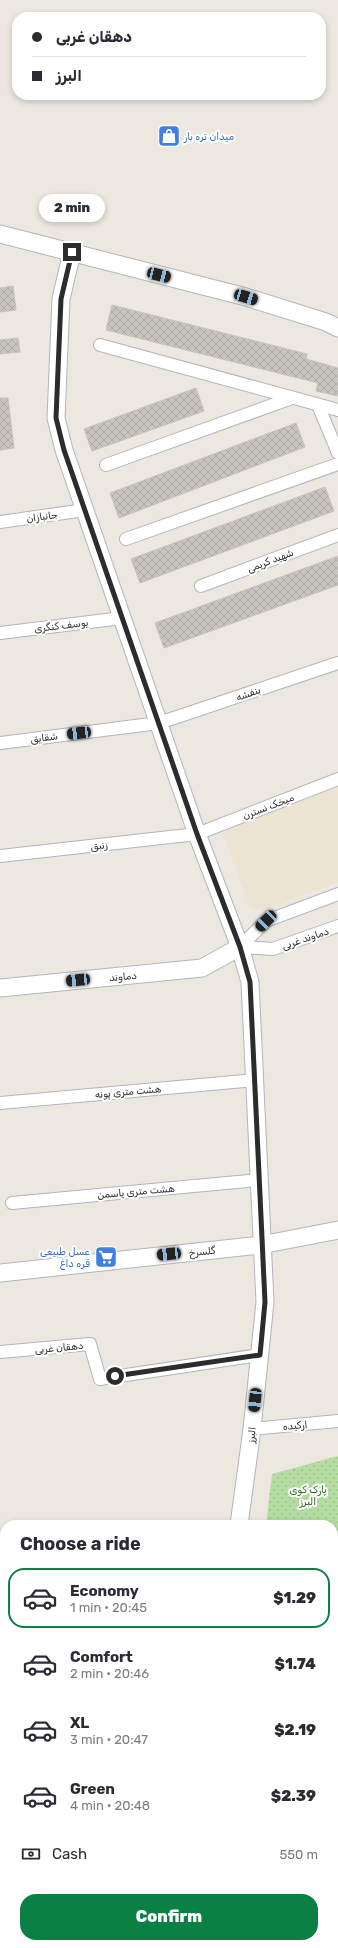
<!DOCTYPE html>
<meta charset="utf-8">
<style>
body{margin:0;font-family:Rubik,"Noto Naskh Arabic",sans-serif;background:#f7f7f7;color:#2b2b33;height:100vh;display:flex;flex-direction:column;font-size:15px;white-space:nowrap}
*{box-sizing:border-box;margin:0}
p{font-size:13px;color:#7c7c81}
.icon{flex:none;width:22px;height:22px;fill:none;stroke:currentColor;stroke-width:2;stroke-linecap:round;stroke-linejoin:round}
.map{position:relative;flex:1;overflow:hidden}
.details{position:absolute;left:0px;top:1520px;width:338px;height:428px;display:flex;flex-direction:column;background:#fff;border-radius:16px 16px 0 0;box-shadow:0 2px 6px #0003}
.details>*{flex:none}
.top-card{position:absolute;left:12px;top:12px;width:314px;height:88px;border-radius:16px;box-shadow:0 2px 6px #0003;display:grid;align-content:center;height:88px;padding:0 20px;background:#fff}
.end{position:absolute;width:18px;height:18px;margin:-9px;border:5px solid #2c2c2c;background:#fff;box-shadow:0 0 0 2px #fff}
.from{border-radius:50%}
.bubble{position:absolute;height:28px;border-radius:14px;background:#fff;box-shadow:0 2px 6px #0003;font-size:13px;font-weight:800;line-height:28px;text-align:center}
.car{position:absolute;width:12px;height:24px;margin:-12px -6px;border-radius:5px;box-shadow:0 0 3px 1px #0007;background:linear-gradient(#222 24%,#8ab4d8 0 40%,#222 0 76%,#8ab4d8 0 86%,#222 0)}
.top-card b{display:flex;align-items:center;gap:14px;height:38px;font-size:15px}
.top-card b+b{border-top:1px solid #e1e1e2}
.top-card i{width:10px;height:10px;background:#2b2b33}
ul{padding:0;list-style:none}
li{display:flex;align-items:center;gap:12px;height:60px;margin:0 8px 6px;padding:0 12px;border:2px solid transparent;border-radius:16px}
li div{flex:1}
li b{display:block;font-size:15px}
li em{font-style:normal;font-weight:800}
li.selected{border-color:#0b8043}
li>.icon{width:36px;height:36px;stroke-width:1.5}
h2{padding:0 20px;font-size:18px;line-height:48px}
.pay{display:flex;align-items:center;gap:10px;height:44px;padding:0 20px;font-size:15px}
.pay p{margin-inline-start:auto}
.primary-button{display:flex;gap:8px;margin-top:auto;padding:8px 20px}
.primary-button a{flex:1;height:46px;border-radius:16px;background:#0b8043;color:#fff;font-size:16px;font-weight:800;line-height:46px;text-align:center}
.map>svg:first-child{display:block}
.education{fill:#ece3d1}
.park{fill:url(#park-dots)}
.building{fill:url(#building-cross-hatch);stroke:#c7c2b9}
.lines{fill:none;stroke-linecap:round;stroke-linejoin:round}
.street-casing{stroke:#b3b5be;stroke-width:14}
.secondary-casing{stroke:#b3b5be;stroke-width:19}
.street{stroke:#fff;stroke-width:12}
.secondary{stroke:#fff;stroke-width:17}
.route{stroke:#2c2c2c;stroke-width:5}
.labels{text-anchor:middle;stroke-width:4;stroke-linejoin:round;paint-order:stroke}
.shop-label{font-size:10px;fill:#366cbe;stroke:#fff;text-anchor:start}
.street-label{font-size:10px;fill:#2c2c2c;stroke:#fff}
.park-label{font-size:10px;fill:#2f6321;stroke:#fff}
</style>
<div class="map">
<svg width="338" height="1948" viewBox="0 0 338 1948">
<defs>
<pattern id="park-dots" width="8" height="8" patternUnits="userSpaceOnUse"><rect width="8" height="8" fill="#b6dda1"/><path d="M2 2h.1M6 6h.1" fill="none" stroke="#9dbe8b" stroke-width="1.8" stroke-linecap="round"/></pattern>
<pattern id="building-cross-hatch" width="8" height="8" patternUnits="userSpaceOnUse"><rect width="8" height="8" fill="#c8c5be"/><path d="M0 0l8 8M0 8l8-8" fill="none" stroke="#aca9a3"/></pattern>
</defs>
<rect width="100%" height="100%" fill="#ece7df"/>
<path class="education" d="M338,786V882L264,910L250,907L224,836L228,826Z"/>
<path class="park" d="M338,1456V1668L333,1670V1525H266L272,1474Z"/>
<g class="building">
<path d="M13,286L16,310L0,312V288Z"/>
<path d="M112,305L307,354L306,359L338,368V396L316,391L318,383L106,330Z"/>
<path d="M18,338L20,352L0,354V340Z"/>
<path d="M196,388L204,411L92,451L84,429Z"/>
<path d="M0,398H8L14,448L0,450Z"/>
<path d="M296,423L305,447L119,518L110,493Z"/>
<path d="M325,487L334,511L140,583L131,559Z"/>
<path d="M338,556V585L164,648L155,623Z"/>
</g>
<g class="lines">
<g class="street-casing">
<g id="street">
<path d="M100,345L338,410"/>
<path d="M318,405L338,453"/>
<path d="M106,465L292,398"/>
<path d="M0,522L85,510"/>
<path d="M126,539L338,464"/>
<path d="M201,586L338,535"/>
<path d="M0,633L122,618"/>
<path d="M0,743L159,723L338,663"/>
<path d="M0,856L197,834L338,779"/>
<path d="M240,947L266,921L338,894"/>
<path d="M240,947L273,949L338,926"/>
<path d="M0,1103L256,1080"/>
<path d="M12,1203L259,1180"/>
<path d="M0,1352L90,1344L100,1379L259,1355"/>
<path d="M252,1429L338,1421"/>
<path d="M0,1583L1,1593"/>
<path d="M333,1852H338"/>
<path d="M333,1912H338"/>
</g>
</g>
<g class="secondary-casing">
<g id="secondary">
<path d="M0,234L246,297L326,322L338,328"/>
<path d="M72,252L61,299L56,418L64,450L197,834L240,947L250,982L265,1302L252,1429L239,1525"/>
<path d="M0,988L202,968L240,947"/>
<path d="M0,1273L261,1245L338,1230"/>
<path d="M333,1687L338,1686"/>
<path d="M0,1838H5"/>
<path d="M194,1948V1943"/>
</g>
</g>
<use href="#street" class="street"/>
<use href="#secondary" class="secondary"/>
</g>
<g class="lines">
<path class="route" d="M72,252L61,299L56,418L64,450L197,834L240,947L250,982L265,1302L260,1355L115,1376"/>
</g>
<defs>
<g id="shop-square" transform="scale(1.15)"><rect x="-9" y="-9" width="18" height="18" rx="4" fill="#3f7fe0" stroke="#fff"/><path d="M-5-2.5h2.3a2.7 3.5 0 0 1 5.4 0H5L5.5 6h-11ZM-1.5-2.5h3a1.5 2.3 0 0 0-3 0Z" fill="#fff"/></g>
<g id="supermarket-square" transform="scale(1.15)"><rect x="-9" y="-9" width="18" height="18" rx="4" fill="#3f7fe0" stroke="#fff"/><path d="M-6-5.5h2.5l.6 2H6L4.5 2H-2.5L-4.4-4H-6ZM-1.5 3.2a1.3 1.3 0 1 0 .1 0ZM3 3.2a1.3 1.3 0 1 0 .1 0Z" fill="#fff"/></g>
</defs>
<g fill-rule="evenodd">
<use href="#shop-square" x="169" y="136"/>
<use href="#supermarket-square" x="106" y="1257"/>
</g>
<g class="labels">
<g class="shop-label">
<text x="184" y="140">میدان تره بار</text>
<text x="90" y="1255" text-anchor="end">عسل طبیعی<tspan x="90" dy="12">قره داغ</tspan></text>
</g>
<g class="street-label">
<text transform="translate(42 516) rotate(-8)" y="4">جانبازان</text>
<text transform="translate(270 560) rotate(-21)" y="4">شهید کریمی</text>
<text transform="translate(61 625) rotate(-7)" y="4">یوسف کنگری</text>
<text transform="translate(248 693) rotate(-19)" y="4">بنفشه</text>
<text transform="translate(44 737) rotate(-7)" y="4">شقایق</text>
<text transform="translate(268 806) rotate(-21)" y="4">میخک نسترن</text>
<text transform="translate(99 845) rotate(-6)" y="4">زنبق</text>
<text transform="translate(305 938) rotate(-19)" y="4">دماوند غربی</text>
<text transform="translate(123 976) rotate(-5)" y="4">دماوند</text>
<text transform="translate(128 1091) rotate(-5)" y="4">هشت متری پونه</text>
<text transform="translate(136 1191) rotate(-5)" y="4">هشت متری یاسمن</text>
<text transform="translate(202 1251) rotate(-6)" y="4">گلسرخ</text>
<text transform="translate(59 1347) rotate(-5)" y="4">دهقان غربی</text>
<text transform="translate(295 1425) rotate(-5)" y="4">ارکیده</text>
<text transform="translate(251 1435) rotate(-83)" y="4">البرز</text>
</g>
<g class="park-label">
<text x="308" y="1493">پارک کوی<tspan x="308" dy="12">البرز</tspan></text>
</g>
</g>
</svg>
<i class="end from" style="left:115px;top:1376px"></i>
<i class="end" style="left:72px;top:252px"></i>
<div class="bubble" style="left:39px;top:194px;width:66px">2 min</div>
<i class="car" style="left:159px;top:275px;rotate:104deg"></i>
<i class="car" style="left:246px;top:297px;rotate:107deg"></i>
<i class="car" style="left:79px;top:733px;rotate:263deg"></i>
<i class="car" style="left:266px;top:921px;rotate:225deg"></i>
<i class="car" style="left:78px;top:980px;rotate:265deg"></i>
<i class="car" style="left:169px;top:1254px;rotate:264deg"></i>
<i class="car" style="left:255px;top:1400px;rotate:186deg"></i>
<div class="top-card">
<b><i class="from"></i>دهقان غربی</b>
<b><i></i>البرز</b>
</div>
<section class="details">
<h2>Choose a ride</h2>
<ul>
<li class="selected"><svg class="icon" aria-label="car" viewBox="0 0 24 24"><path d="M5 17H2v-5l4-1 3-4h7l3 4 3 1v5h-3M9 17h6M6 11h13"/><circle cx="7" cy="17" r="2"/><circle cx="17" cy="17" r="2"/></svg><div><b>Economy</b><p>1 min · 20:45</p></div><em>$1.29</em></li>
<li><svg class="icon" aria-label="car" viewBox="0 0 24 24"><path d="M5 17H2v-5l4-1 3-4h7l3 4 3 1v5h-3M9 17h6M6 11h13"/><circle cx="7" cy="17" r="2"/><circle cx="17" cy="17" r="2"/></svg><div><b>Comfort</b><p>2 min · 20:46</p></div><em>$1.74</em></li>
<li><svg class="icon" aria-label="car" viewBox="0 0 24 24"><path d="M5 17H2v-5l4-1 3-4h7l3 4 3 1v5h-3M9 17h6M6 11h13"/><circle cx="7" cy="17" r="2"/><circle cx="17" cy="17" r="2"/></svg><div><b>XL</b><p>3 min · 20:47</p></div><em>$2.19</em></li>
<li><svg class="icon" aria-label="car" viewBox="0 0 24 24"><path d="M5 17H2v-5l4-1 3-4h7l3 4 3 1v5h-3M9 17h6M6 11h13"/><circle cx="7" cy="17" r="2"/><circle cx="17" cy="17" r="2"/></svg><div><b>Green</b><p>4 min · 20:48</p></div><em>$2.39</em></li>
</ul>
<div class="pay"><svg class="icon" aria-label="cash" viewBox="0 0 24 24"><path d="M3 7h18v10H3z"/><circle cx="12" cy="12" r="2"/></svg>Cash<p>550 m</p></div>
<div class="primary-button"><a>Confirm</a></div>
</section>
</div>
